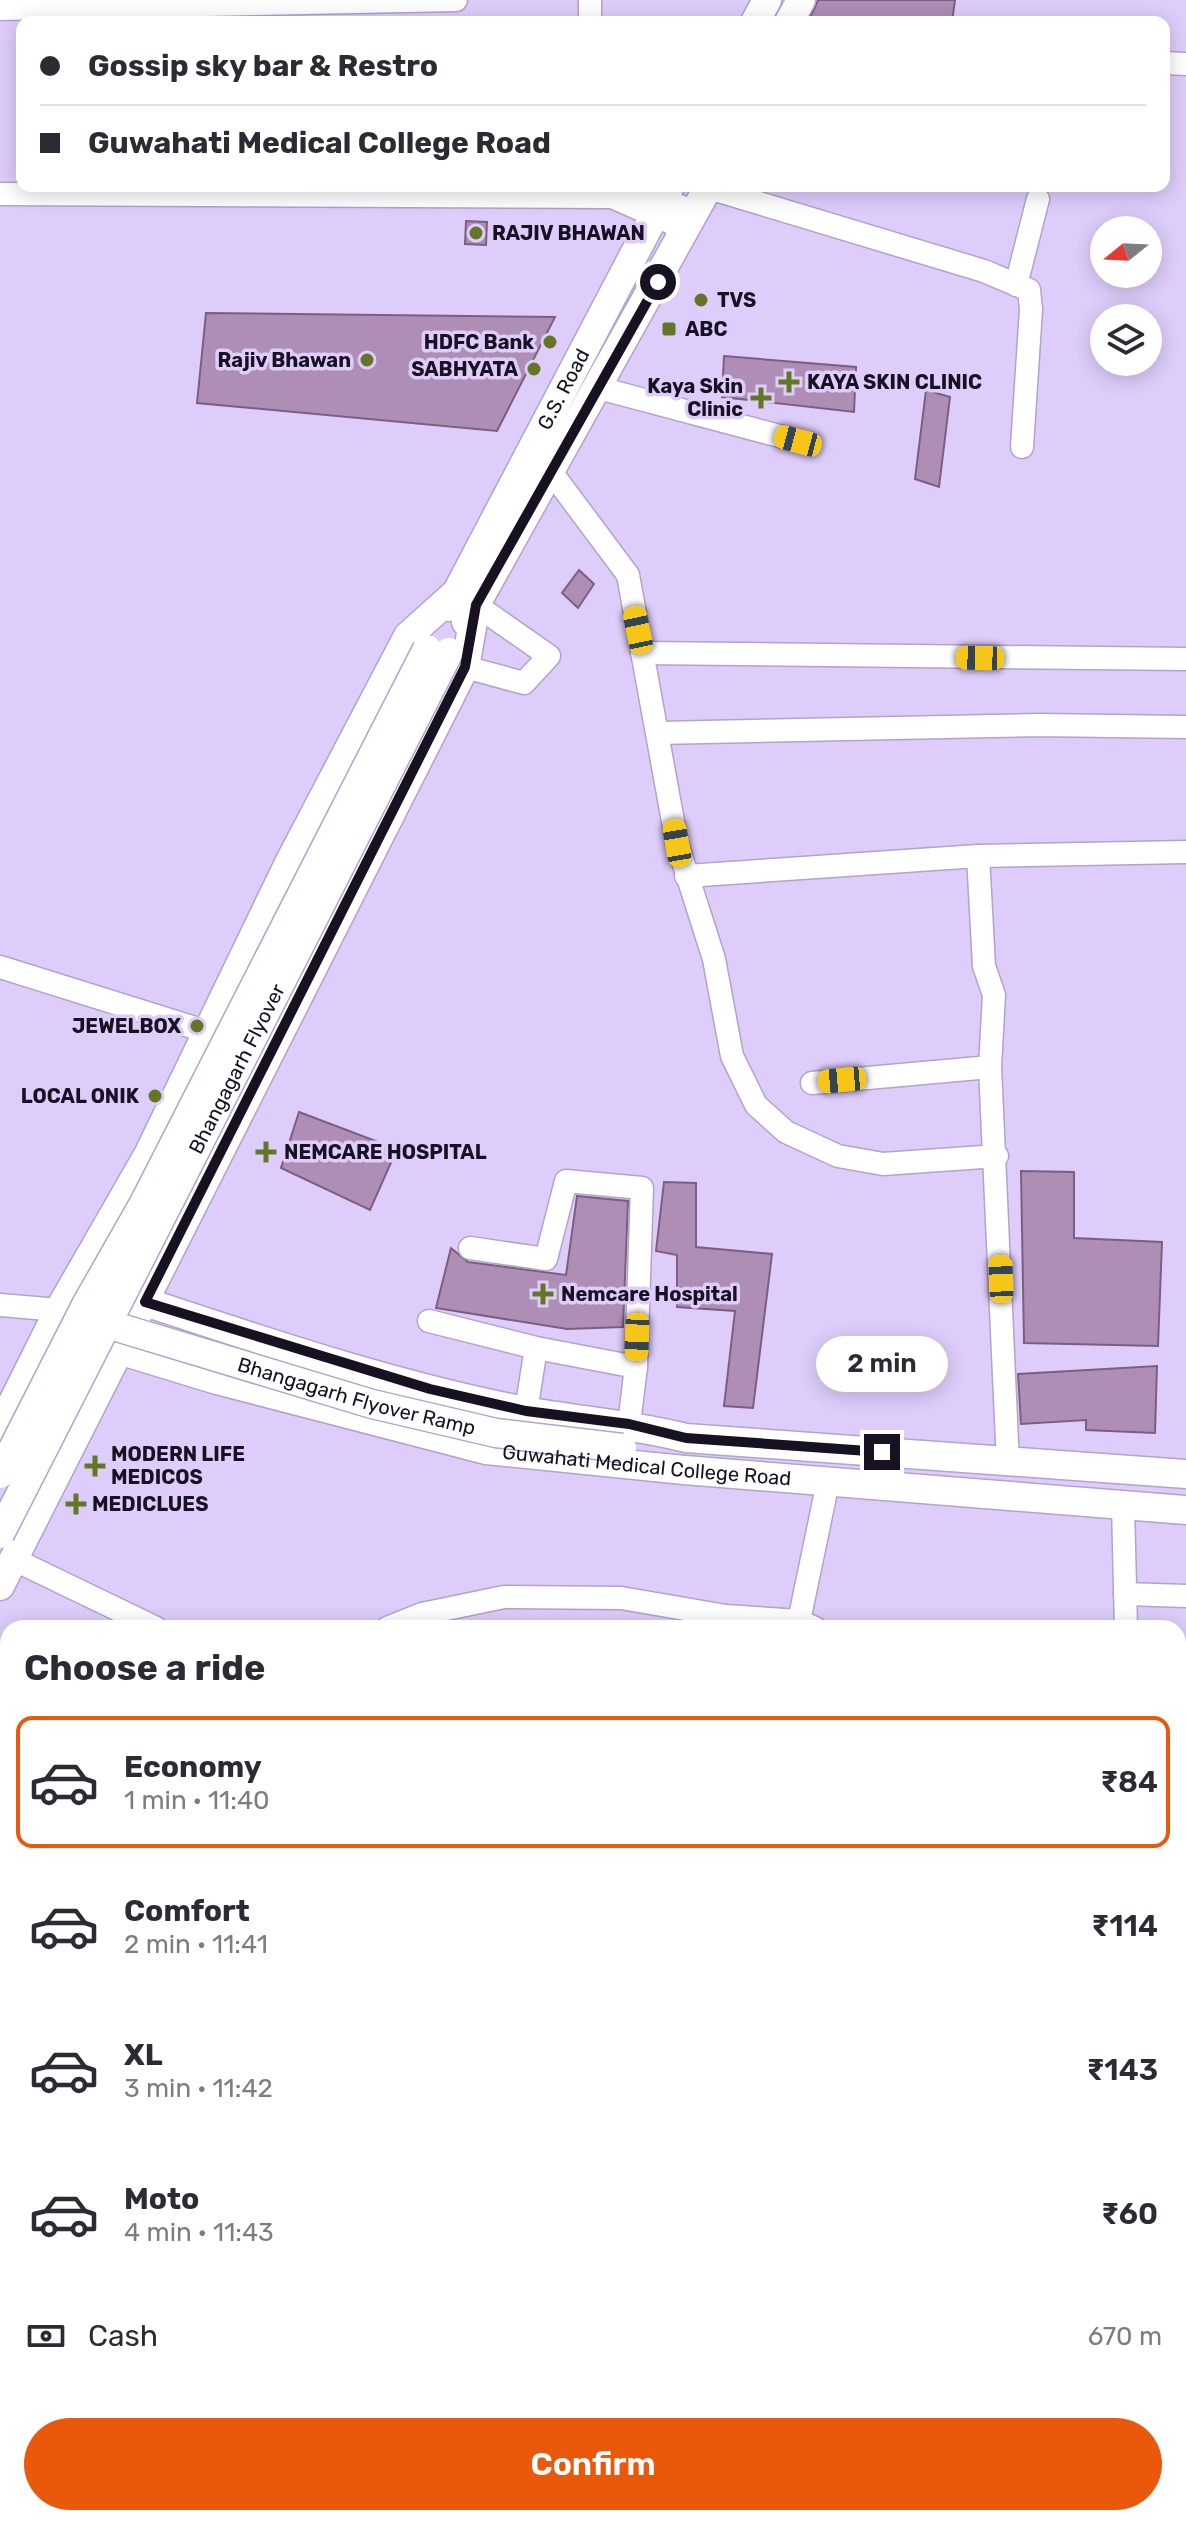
<!DOCTYPE html>
<meta charset="utf-8">
<style>
body{margin:0;font-family:Rubik,sans-serif;background:#f7f7f7;color:#2b2b33;height:100vh;display:flex;flex-direction:column;font-size:30px;white-space:nowrap}
*{box-sizing:border-box;margin:0}
p{font-size:26px;color:#7c7c81}
.icon{flex:none;width:44px;height:44px;fill:none;stroke:currentColor;stroke-width:2;stroke-linecap:round;stroke-linejoin:round}
.map{position:relative;flex:1;overflow:hidden}
.side{position:absolute;left:0px;top:1620px;width:1186px;height:906px;display:flex;flex-direction:column;background:#fff;border-radius:24px 24px 0 0;box-shadow:0 4px 20px #0003}
.side>*{flex:none}
.top-card{position:absolute;left:16px;top:16px;width:1154px;height:176px;border-radius:16px;box-shadow:0 4px 20px #0003;display:grid;align-content:center;height:176px;padding:0 24px;background:#fff}
.needle{width:52px;rotate:252deg}
.controls{position:absolute;left:1090px;top:216px;display:grid;gap:16px}
.controls a{display:grid;place-items:center;width:72px;height:72px;border-radius:50%;background:#fff;box-shadow:0 4px 20px #0003;font-size:40px}
.end{position:absolute;width:36px;height:36px;margin:-18px;border:10px solid #181121;background:#fff;box-shadow:0 0 0 4px #fff}
.from{border-radius:50%}
.bubble{position:absolute;height:56px;border-radius:28px;background:#fff;box-shadow:0 4px 20px #0003;font-size:26px;font-weight:600;line-height:56px;text-align:center}
.car{position:absolute;width:24px;height:48px;margin:-24px -12px;border-radius:10px;box-shadow:0 0 6px 2px #0007;background:linear-gradient(#f5c518 24%,#345 0 40%,#f5c518 0 76%,#345 0 86%,#f5c518 0)}
.top-card b{display:flex;align-items:center;gap:28px;height:76px;font-size:30px}
.top-card b+b{border-top:2px solid #e1e1e2}
.top-card i{width:20px;height:20px;background:#2b2b33}
ul{padding:0;list-style:none}
li{display:flex;align-items:center;gap:24px;height:132px;margin:0 16px 12px;padding:0 8px;border:4px solid transparent;border-radius:16px}
li div{flex:1}
li b{display:block;font-size:30px}
li em{font-style:normal;font-weight:600}
li.on{border-color:#ea580c}
li>.icon{width:72px;height:72px;stroke-width:1.5}
h2{padding:0 24px;font-size:36px;line-height:96px}
.pay{display:flex;align-items:center;gap:20px;height:88px;padding:0 24px;font-size:30px}
.pay p{margin-inline-start:auto}
.button{display:flex;gap:16px;margin-top:auto;padding:16px 24px}
.button a{flex:1;height:92px;border-radius:48px;background:#ea580c;color:#fff;font-size:32px;font-weight:600;line-height:92px;text-align:center}
.map>svg:first-child{display:block}
.building{fill:#ae8eb4;stroke:#7c5e81;stroke-width:2}
.lines{fill:none;stroke-linecap:round;stroke-linejoin:round}
.minor-casing{stroke:#b2a2ce;stroke-width:25}
.major-casing{stroke:#b2a2ce;stroke-width:31}
.minor{stroke:#fff;stroke-width:22}
.major{stroke:#fff;stroke-width:28}
.major-bridge-casing{stroke:#b2a2ce;stroke-width:31;stroke-linecap:butt}
.major-bridge{stroke:#fff;stroke-width:28}
.route{stroke:#181121;stroke-width:10}
.poi-dot{fill:#637625;stroke:#decdfb;stroke-width:3}
.labels{text-anchor:middle;stroke-width:7;stroke-linejoin:round;paint-order:stroke}
.poi-label{font-size:20px;font-weight:bold;fill:#181121;stroke:#decdfb;text-anchor:start}
.street-label{font-size:20px;fill:#181121;stroke:#decdfb}
</style>
<div class="map">
<svg width="1186" height="2525" viewBox="0 0 1186 2525">
<rect width="100%" height="100%" fill="#decdfb"/>
<g class="building">
<path d="M818,0H955L952,22H808Z"/>
<path d="M466,221L487,222L486,245L465,244Z"/>
<path d="M206,313L555,317L497,431L197,403Z"/>
<path d="M724,356L856,367L854,412L722,397Z"/>
<path d="M926,390L950,397L939,487L915,479Z"/>
<path d="M579,570L594,584L578,608L562,593Z"/>
<path d="M299,1112L397,1149L370,1210L281,1168Z"/>
<path d="M1021,1171L1074,1172V1238L1162,1242L1158,1346L1024,1343Z"/>
<path d="M664,1182L696,1183V1247L772,1254L753,1408L724,1406L735,1311L677,1307V1255L656,1251Z"/>
<path d="M577,1196L628,1201L623,1327L567,1329L436,1308L451,1248L468,1262L566,1275Z"/>
<path d="M1157,1366L1155,1433L1086,1430V1420L1021,1424L1018,1374Z"/>
</g>
<g class="lines">
<g class="minor-casing">
<g id="minor">
<path d="M0,9L456,0"/>
<path d="M590,22V0"/>
<path d="M1164,63L1186,64"/>
<path d="M636,186L695,213"/>
<path d="M709,188L984,271L1029,290L1031,309L1022,447"/>
<path d="M0,194L612,197L687,230"/>
<path d="M1016,285L1038,199"/>
<path d="M599,388L798,441"/>
<path d="M552,473L628,575L677,843L714,959L732,1056L756,1105L786,1132L838,1156L883,1164L997,1156"/>
<path d="M642,653L1186,659"/>
<path d="M465,667L524,683L549,656L476,605"/>
<path d="M658,733L1039,725L1186,727"/>
<path d="M978,856L984,966L994,995L990,1067L1008,1464"/>
<path d="M686,876L978,856L1186,852"/>
<path d="M0,967L208,1032"/>
<path d="M812,1083L990,1067"/>
<path d="M470,1248L546,1259L566,1181L642,1188L636,1367L629,1424"/>
<path d="M0,1305L59,1310"/>
<path d="M429,1321L536,1348L526,1411"/>
<path d="M536,1348L636,1367"/>
<path d="M1123,1505L1126,1628"/>
<path d="M13,1559L156,1628"/>
<path d="M1125,1594L1186,1596"/>
<path d="M387,1628L422,1614L504,1597L621,1598L726,1616L799,1621L797,1628"/>
<path d="M815,1628L799,1621L828,1482"/>
<path d="M0,1720L3,1714L8,1716"/>
<path d="M1178,1980L1186,1992"/>
<path d="M0,2072H8"/>
<path d="M0,2411H8"/>
<path d="M445,2518L446,2525"/>
<path d="M560,2518L561,2525"/>
<path d="M624,2518L625,2525"/>
<path d="M775,2518V2525"/>
<path d="M881,2518V2525"/>
<path d="M1077,2518L1078,2525"/>
<path d="M1168,2518L1169,2525"/>
<path d="M181,2525L219,2518"/>
</g>
</g>
<g class="major-casing">
<g id="major">
<path d="M755,22L767,0"/>
<path d="M789,22L801,0"/>
<path id="s1" d="M449,607L670,186"/>
<path d="M466,622L709,186"/>
<path d="M145,1302C269,1343 396,1386 525,1411C580,1421 631,1424 686,1438L1186,1474"/>
<path id="s2" d="M119,1350L217,1380L486,1450L684,1470L1186,1510"/>
<path d="M0,1428L59,1310L148,1155L289,863L408,636L456,593"/>
<path d="M0,1586L465,667L476,605"/>
</g>
</g>
<use href="#minor" class="minor"/>
<use href="#major" class="major"/>
<g class="major-bridge-casing">
<g id="major-bridge">
<path id="s3" d="M107,1324L372,1404L496,1433L622,1448"/>
<path d="M0,1474L86,1305L143,1205L427,649"/>
<path id="s4" d="M0,1534L449,652"/>
</g>
</g>
<use href="#major-bridge" class="major-bridge"/>
</g>
<g class="lines">
<path class="route" d="M658,282L476,605L465,667L145,1302L430,1389L526,1411L629,1424L686,1438L882,1452"/>
</g>
<g class="poi-dot">
<circle cx="476" cy="233" r="8"/>
<circle cx="701" cy="300" r="8"/>
<rect x="661" y="321" width="16" height="16" rx="4"/>
<circle cx="550" cy="342" r="8"/>
<circle cx="367" cy="360" r="8"/>
<circle cx="534" cy="369" r="8"/>
<path d="M785 370h8v8h8v8h-8v8h-8v-8h-8v-8h8z"/>
<path d="M757 386h8v8h8v8h-8v8h-8v-8h-8v-8h8z"/>
<circle cx="197" cy="1026" r="8"/>
<circle cx="155" cy="1096" r="8"/>
<path d="M262 1140h8v8h8v8h-8v8h-8v-8h-8v-8h8z"/>
<path d="M539 1282h8v8h8v8h-8v8h-8v-8h-8v-8h8z"/>
<path d="M91 1454h8v8h8v8h-8v8h-8v-8h-8v-8h8z"/>
<path d="M72 1492h8v8h8v8h-8v8h-8v-8h-8v-8h8z"/>
</g>
<g class="labels">
<g class="poi-label">
<text x="492" y="240">RAJIV BHAWAN</text>
<text x="717" y="307">TVS</text>
<text x="685" y="336">ABC</text>
<text x="534" y="349" text-anchor="end">HDFC Bank</text>
<text x="351" y="367" text-anchor="end">Rajiv Bhawan</text>
<text x="518" y="376" text-anchor="end">SABHYATA</text>
<text x="807" y="389">KAYA SKIN CLINIC</text>
<text x="743" y="393" text-anchor="end">Kaya Skin<tspan x="743" dy="23">Clinic</tspan></text>
<text x="181" y="1033" text-anchor="end">JEWELBOX</text>
<text x="139" y="1103" text-anchor="end">LOCAL ONIK</text>
<text x="284" y="1159">NEMCARE HOSPITAL</text>
<text x="561" y="1301">Nemcare Hospital</text>
<text x="111" y="1461">MODERN LIFE<tspan x="111" dy="23">MEDICOS</tspan></text>
<text x="92" y="1511">MEDICLUES</text>
</g>
<g class="street-label">
<text dy="7" stroke="none"><textPath href="#s1" startOffset="246">G.S. Road</textPath></text>
<text dy="7" stroke="none"><textPath href="#s4" startOffset="522">Bhangagarh Flyover</textPath></text>
<text dy="7" stroke="none"><textPath href="#s3" startOffset="260">Bhangagarh Flyover Ramp</textPath></text>
<text dy="7" stroke="none"><textPath href="#s2" startOffset="542">Guwahati Medical College Road</textPath></text>
</g>
</g>
</svg>
<div class="controls">
<a><svg class="needle" viewBox="-14 -14 28 28"><path d="M0-13l5 13h-10z" fill="#e53935"/><path d="M0 13l5-13h-10z" fill="#7c7c81"/></svg></a>
<a><svg class="icon" aria-label="layers" viewBox="0 0 24 24"><path d="M12 4l9 5-9 5-9-5zM3 14l9 5 9-5"/></svg></a>
</div>
<i class="end from" style="left:658px;top:282px"></i>
<i class="end" style="left:882px;top:1452px"></i>
<div class="bubble" style="left:816px;top:1336px;width:132px">2 min</div>
<i class="car" style="left:798px;top:441px;rotate:285deg"></i>
<i class="car" style="left:638px;top:630px;rotate:348deg"></i>
<i class="car" style="left:980px;top:658px;rotate:271deg"></i>
<i class="car" style="left:677px;top:843px;rotate:350deg"></i>
<i class="car" style="left:842px;top:1080px;rotate:265deg"></i>
<i class="car" style="left:1001px;top:1279px;rotate:358deg"></i>
<i class="car" style="left:637px;top:1337px;rotate:182deg"></i>
<div class="top-card">
<b><i class="from"></i>Gossip sky bar &amp; Restro</b>
<b><i></i>Guwahati Medical College Road</b>
</div>
<section class="side">
<h2>Choose a ride</h2>
<ul>
<li class="on"><svg class="icon" aria-label="car" viewBox="0 0 24 24"><path d="M5 17H2v-5l4-1 3-4h7l3 4 3 1v5h-3M9 17h6M6 11h13"/><circle cx="7" cy="17" r="2"/><circle cx="17" cy="17" r="2"/></svg><div><b>Economy</b><p>1 min · 11:40</p></div><em>₹84</em></li>
<li><svg class="icon" aria-label="car" viewBox="0 0 24 24"><path d="M5 17H2v-5l4-1 3-4h7l3 4 3 1v5h-3M9 17h6M6 11h13"/><circle cx="7" cy="17" r="2"/><circle cx="17" cy="17" r="2"/></svg><div><b>Comfort</b><p>2 min · 11:41</p></div><em>₹114</em></li>
<li><svg class="icon" aria-label="car" viewBox="0 0 24 24"><path d="M5 17H2v-5l4-1 3-4h7l3 4 3 1v5h-3M9 17h6M6 11h13"/><circle cx="7" cy="17" r="2"/><circle cx="17" cy="17" r="2"/></svg><div><b>XL</b><p>3 min · 11:42</p></div><em>₹143</em></li>
<li><svg class="icon" aria-label="car" viewBox="0 0 24 24"><path d="M5 17H2v-5l4-1 3-4h7l3 4 3 1v5h-3M9 17h6M6 11h13"/><circle cx="7" cy="17" r="2"/><circle cx="17" cy="17" r="2"/></svg><div><b>Moto</b><p>4 min · 11:43</p></div><em>₹60</em></li>
</ul>
<div class="pay"><svg class="icon" aria-label="cash" viewBox="0 0 24 24"><path d="M3 7h18v10H3z"/><circle cx="12" cy="12" r="2"/></svg>Cash<p>670 m</p></div>
<div class="button"><a>Confirm</a></div>
</section>
</div>
